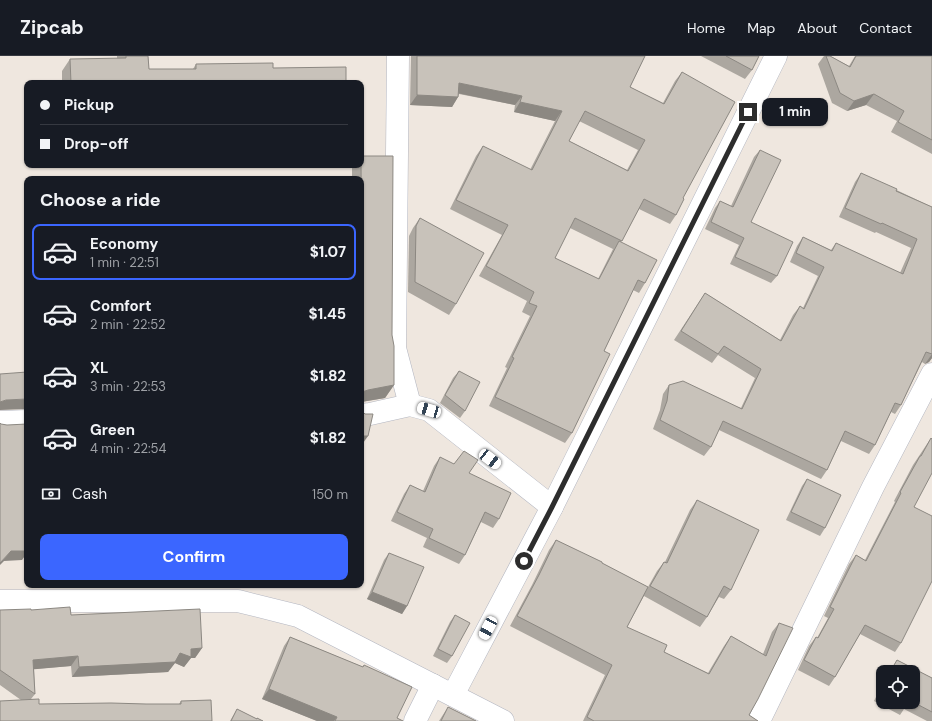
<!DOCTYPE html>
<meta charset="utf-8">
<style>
body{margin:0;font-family:"DM Sans",sans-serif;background:#20242c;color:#f1f3f6;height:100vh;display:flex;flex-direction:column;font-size:15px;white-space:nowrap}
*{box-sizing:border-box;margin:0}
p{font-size:13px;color:#9ea1a6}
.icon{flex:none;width:22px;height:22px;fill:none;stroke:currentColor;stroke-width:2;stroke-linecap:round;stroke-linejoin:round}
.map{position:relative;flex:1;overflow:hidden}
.sheet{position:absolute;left:24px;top:120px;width:340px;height:412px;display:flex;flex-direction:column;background:#171b24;border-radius:8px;box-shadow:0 1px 3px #0004}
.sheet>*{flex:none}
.top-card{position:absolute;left:24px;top:24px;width:340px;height:88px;border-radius:8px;box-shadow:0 1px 3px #0004;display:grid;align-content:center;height:88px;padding:0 16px;background:#171b24}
.controls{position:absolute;left:876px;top:609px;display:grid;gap:8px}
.controls a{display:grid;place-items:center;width:44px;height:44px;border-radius:8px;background:#171b24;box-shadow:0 1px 3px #0004;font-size:20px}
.end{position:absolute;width:18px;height:18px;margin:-9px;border:5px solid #2d2d2d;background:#fff;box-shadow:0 0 0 2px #fff}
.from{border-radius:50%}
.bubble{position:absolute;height:28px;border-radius:8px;background:#171b24;box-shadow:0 1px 3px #0004;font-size:13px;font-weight:700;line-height:28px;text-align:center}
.car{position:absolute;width:12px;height:24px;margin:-12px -6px;border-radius:5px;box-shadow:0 0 3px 1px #0007;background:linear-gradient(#fff 24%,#345 0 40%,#fff 0 76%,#345 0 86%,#fff 0)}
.top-card b{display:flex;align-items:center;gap:14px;height:38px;font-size:15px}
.top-card b+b{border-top:1px solid #363941}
.top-card i{width:10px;height:10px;background:#f1f3f6}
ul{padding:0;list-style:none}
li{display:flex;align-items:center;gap:12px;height:56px;margin:0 8px 6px;padding:0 8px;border:2px solid transparent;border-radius:8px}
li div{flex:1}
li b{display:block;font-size:15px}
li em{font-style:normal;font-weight:700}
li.selected{border-color:#3b66ff}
li>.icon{width:36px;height:36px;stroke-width:1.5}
h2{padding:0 16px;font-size:18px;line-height:48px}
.pay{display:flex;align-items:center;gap:10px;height:44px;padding:0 16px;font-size:15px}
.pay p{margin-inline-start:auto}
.primary-button{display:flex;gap:8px;margin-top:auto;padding:8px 16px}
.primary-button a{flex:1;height:46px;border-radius:8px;background:#3b66ff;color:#fff;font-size:16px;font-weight:700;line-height:46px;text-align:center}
header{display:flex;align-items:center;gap:24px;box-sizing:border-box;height:56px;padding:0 20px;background:#171b24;border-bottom:1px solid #363941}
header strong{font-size:19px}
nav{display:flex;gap:22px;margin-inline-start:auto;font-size:14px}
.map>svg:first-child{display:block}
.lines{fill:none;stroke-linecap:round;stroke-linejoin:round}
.minor-casing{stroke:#b3b6c1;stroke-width:23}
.minor{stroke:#fff;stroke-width:22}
.wall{fill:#aca7a0;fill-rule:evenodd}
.shaded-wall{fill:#8c8882}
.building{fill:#c8c2ba;stroke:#8c8882;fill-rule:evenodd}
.route{stroke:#2d2d2d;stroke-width:5}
</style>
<header>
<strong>Zipcab</strong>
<nav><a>Home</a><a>Map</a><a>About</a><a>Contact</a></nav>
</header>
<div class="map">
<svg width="932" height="665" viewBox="0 0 932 665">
<rect width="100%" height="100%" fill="#efe7df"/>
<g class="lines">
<g class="minor-casing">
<g id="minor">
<path d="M398,0L395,292L410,349"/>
<path d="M361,359L370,358L410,349L429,354L552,451"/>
<path d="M0,366L27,365"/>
<path d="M0,545H238L298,560L503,665"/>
<path d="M453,639L552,451L776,0"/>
<path d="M415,665L433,629"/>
<path d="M759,665L873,431L932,318"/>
</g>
</g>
<use href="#minor" class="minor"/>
</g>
<g class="wall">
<path d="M117,0H148L149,13H193L196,8L273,12L346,27H62V15L70,3H117Z"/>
<path d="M411,0H645L630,31L663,47L675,25L682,16L683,142L676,159L670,168L639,153L621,186L645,227L639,237L633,234L604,295L572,377L565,387L489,350L507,312L505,311L530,260L522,256L527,245L479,220L502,179L450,153L476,100L483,90L530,114L555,65L514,56L515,49L459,38L458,41L452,51L410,49ZM579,65L638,94L627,114L569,85ZM570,172L613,193L598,223L555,202Z"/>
<path d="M701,0H759L752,14L745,23Z"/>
<path d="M824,0H830L849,10L855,0H932V98L891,76L897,65L866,49L847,55L832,47L818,8Z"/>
<path d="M760,94L751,166L777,220L771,227L730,208L739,189L705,173L715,152L720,145L731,150L754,101Z"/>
<path d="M361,100L392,279L394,329L385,342L361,346V123H352V112L355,109H361Z"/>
<path d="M861,117L932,151V302L929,306L925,308L922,306L901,349L895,358L891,356L875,389L869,398L841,385L827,414L821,423L719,374L711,391L704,400L653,373L660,354L663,338L669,329L741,352L755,322L718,299L712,307L674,284L705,237L780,284L793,259L800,250L803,252L818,220L790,206L797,190L803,181L831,194L836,187L900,217L911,192L876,176L875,177L839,161L855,126Z"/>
<path d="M420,162L456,248L449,259L408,236L409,180L413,172Z"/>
<path d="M459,315L465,355L460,362L440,347L453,322Z"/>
<path d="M931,382L914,451L901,587L895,596L860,578L835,621L829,630L798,614L809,590L816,581L817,582L828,562L824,560L849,508L856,499L865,504L895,446L894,445L913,409Z"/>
<path d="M440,401L469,418L499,463L493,472L481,466L465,499L459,508L423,491L427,482L391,465L404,438L410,429L423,435L434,410Z"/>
<path d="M807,423L825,472L820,480L786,464L802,430Z"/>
<path d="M697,444L731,534L724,543L719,541L707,561L700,571L644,540L627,571L664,596L708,617L724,590L731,580L763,598L772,576L779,567L749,659L758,665H583L605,619L510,570L532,529L549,494L556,484L648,531L657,515L664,506H665L690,454Z"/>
<path d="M389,497L407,550L402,558L367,543L384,504Z"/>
<path d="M0,554H31L71,559L202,592L195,602H191L184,611L175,607L168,616L72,621L71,610L34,613L35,638L31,643L39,648H179L181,645L212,665H0L21,644L0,629Z"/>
<path d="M455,559L452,600L447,607L433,600L450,566Z"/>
<path d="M290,581L363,611L364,609L397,662L403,665H317L262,643L284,590Z"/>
<path d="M897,604L932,622V665H927L904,653L900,659L874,645L883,627V646H913V616H889Z"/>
<path d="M448,651L476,665H439Z"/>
<path d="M237,653L256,663L257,662L263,665H230Z"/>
</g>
<g class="shaded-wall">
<path d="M459,27L522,40L515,49L452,36Z"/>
<path d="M874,38L866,49L847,55L854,45Z"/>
<path d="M417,39L458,41L452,51L410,49Z"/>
<path d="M520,46L562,55L555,65L514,56Z"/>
<path d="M932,298V302L929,306L925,308Z"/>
<path d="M394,329L385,342L361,346V338L362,336L368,334Z"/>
<path d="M27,343V353L0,354V346L6,344Z"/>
<path d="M361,380H368L361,390Z"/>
<path d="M11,495H27V497L22,504L4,505L0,509V507Z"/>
<path d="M372,536L407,550L402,558L367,543Z"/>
<path d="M202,592L195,602H191L184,611L175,607L168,616L72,621L79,611L180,597L191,593Z"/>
<path d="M78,600L71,610L26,614L33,604Z"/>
<path d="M269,633L337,661L334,665H317L262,643Z"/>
</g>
<g class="building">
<path d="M126,0H148L149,13H196V8L273,7V12L346,11V27H71L70,3L126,2Z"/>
<path d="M417,0H645L630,31L664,48L682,16L735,46L683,142L684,143L676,159L644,143L622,185L575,162L555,202L599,223L619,185L657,204L645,227L638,224L604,295L610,298L572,377L495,341L514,302L512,301L537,250L529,247L534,236L486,210L508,169L456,144L483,90L532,114L562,55L520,46L522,40L459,27L458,41L417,39ZM585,55L645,84L628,115L569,85Z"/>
<path d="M726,0H759L752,14Z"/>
<path d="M826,0H830L850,11L856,0H932V84L898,66L904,55L874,38L854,45L840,37Z"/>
<path d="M760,94L781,104L751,166L793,186L777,220L735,201L744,182L711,166L720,145L733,151Z"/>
<path d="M361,100H393L392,279L394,290V329L368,334L362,336L361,338V299H362Z"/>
<path d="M861,117L897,133L896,135L932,151V298L926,296L901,349L895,347L875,389L845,375L827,414L723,365L711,391L660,364L667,345L669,329L683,325L742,353L761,313L724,290L718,298L681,275L705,237L781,285L800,250L804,253L824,211L796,197L803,181L832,195L836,187L903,218L917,183L882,167L881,168L845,152Z"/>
<path d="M420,162L484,197L456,248L415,226L416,170Z"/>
<path d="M459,315L480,326L465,355L445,339Z"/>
<path d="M27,316V343L6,344L0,346V318Z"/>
<path d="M361,354L365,358H373L368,380H361Z"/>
<path d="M0,367L1,368L7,369L27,368V495H11L0,507Z"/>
<path d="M931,382L932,383V417L914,451L932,460V525L901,587L865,569L835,621L804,604L816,581L818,582L834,553L830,551L856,499L866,505L901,437L900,436L920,400H921Z"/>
<path d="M464,395L478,404L469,417L511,437L499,463L485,456L465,499L429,482L433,473L397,456L410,429L425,436L440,401L454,408Z"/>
<path d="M807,423L841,439L825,472L791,456Z"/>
<path d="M697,444L759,474L731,534L724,530L707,561L650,530L664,506L667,507Z"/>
<path d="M556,484L602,506V507L648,531L627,571L667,589L664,596L709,618L731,580L766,600L779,567L793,572L758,643L749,659L758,665H594L587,661L612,609L517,560L539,519Z"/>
<path d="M389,497L424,511L407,550L372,536Z"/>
<path d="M70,551L71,559L200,553L202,592L191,593V601L180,597L175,606L79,611L78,600L33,604L35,638L0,614V554L31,553V554Z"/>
<path d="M455,559L470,567L452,600L438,593Z"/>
<path d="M290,581L363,611L364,609L412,631L397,662L403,665H335L337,661L269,633Z"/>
<path d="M897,604L932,622V656L913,646V616H890Z"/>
<path d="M883,630V639L880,637Z"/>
<path d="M39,643V648L111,647L146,648H181V645L211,644L212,665H0V645Z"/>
<path d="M897,646H908L906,650Z"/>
<path d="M448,651L476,665H441Z"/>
<path d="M237,653L257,663V662L263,665H231Z"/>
</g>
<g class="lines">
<path class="route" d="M524,505L552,451L748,56"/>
</g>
</svg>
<div class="controls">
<a><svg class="icon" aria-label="locate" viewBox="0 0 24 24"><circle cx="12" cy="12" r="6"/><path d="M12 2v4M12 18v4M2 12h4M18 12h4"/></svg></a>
</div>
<i class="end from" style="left:524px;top:505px"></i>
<i class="end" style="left:748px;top:56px"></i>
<div class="bubble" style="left:762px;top:42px;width:66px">1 min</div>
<i class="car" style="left:429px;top:354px;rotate:286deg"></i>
<i class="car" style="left:490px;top:403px;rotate:128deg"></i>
<i class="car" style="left:488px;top:572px;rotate:208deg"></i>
<div class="top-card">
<b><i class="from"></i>Pickup</b>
<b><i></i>Drop-off</b>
</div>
<section class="sheet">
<h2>Choose a ride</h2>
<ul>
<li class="selected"><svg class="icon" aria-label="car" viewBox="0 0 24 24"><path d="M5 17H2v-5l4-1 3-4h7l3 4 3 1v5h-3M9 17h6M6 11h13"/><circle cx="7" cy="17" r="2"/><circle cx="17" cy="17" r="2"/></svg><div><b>Economy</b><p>1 min · 22:51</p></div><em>$1.07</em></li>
<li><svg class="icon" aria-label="car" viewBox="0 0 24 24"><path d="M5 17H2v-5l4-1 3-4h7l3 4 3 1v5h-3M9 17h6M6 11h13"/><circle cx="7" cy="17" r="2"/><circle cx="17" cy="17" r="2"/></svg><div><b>Comfort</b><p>2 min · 22:52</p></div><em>$1.45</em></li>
<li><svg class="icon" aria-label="car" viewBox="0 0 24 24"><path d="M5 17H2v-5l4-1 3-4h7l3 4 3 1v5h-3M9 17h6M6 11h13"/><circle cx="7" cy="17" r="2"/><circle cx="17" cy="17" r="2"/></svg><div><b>XL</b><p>3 min · 22:53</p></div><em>$1.82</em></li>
<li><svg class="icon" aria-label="car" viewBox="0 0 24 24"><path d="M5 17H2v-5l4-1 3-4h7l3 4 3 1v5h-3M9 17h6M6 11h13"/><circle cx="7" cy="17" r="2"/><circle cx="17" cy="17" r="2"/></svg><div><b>Green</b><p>4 min · 22:54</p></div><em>$1.82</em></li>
</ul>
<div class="pay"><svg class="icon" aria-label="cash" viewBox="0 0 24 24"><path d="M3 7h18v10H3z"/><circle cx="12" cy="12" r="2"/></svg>Cash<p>150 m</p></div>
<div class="primary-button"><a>Confirm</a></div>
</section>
</div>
